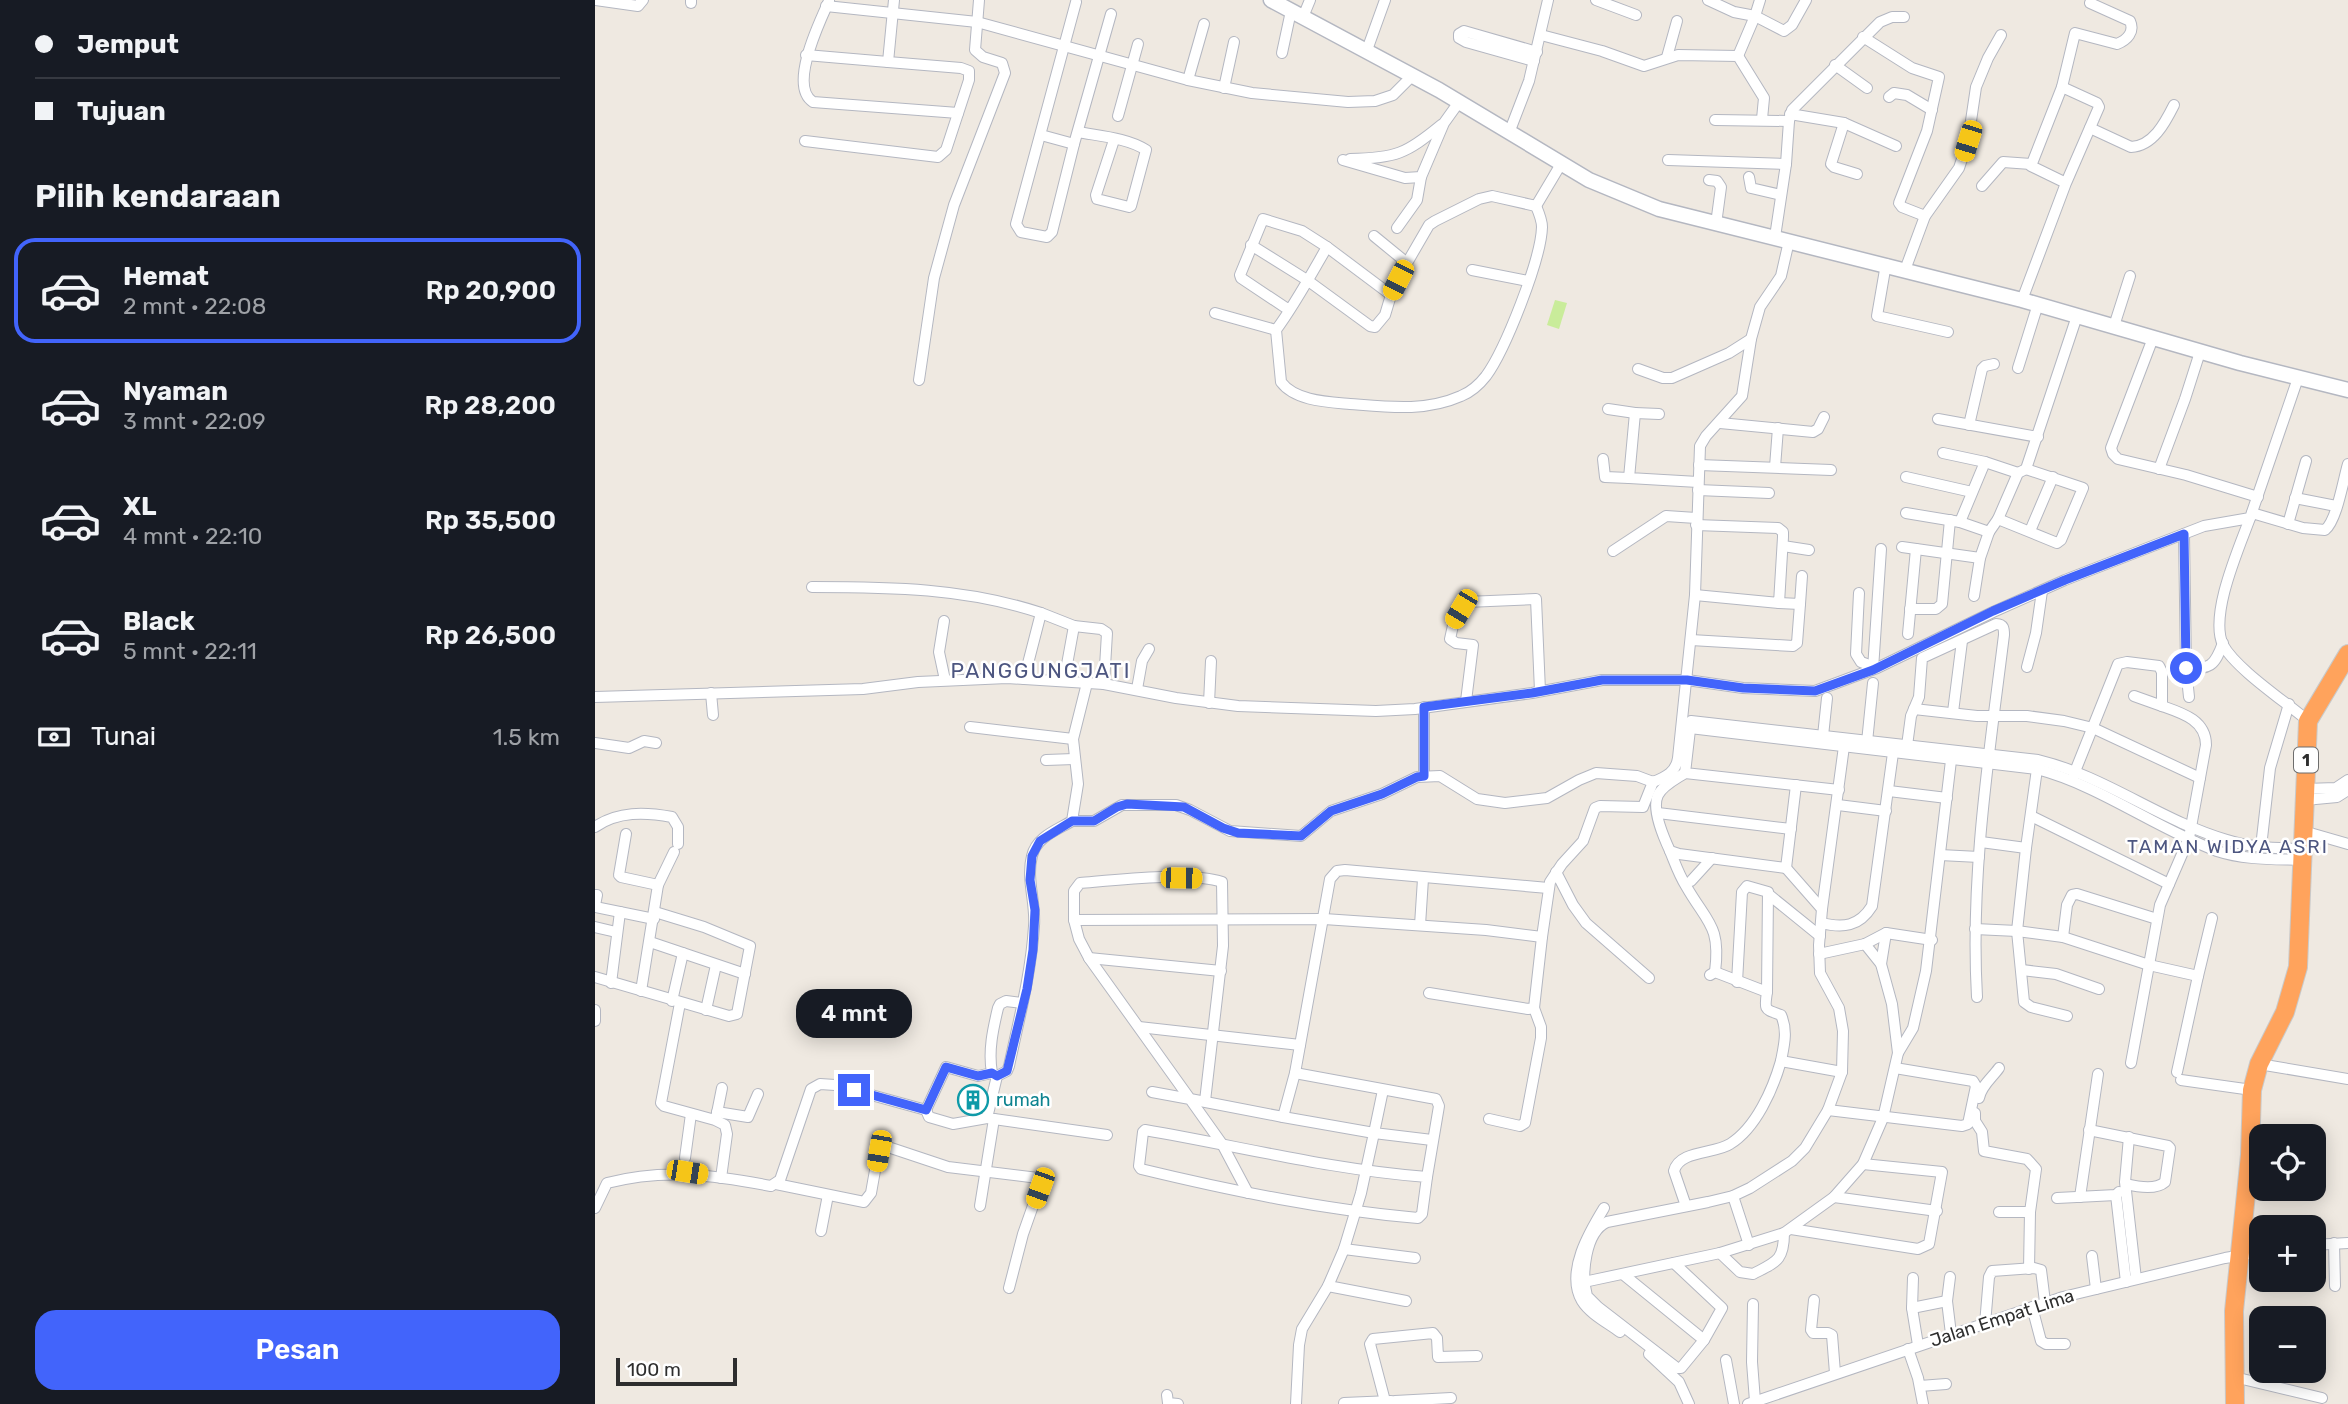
<!DOCTYPE html>
<html lang="id">
<meta charset="utf-8">
<style>
body{margin:0;font-family:Rubik,sans-serif;background:#242831;color:#f1f3f6;height:100vh;display:flex;flex-direction:column;font-size:26px;white-space:nowrap}
*{box-sizing:border-box;margin:0}
p{font-size:23px;color:#9ea1a6}
.icon{flex:none;width:38px;height:38px;fill:none;stroke:currentColor;stroke-width:2;stroke-linecap:round;stroke-linejoin:round}
.map{position:relative;flex:1;overflow:hidden}
.drawer{display:flex;flex-direction:column;background:#171b24;width:595px}
.drawer>*{flex:none}
.hud{display:grid;align-content:center;height:154px;padding:0 35px;background:#171b24}
.tools{position:absolute;left:1654px;top:1124px;display:grid;gap:14px}
.tools a{display:grid;place-items:center;width:77px;height:77px;border-radius:14px;background:#171b24;box-shadow:0 4px 18px #0003;font-size:35px}
.scale{position:absolute;left:21px;bottom:18px;width:121px;box-sizing:border-box;padding-left:7px;border:4px solid #2e2e2e;border-top:0;font-size:19px;line-height:24px;white-space:nowrap;color:#2e2e2e;-webkit-text-stroke:5px #fff;paint-order:stroke}
.end{position:absolute;width:32px;height:32px;margin:-16px;border:9px solid #4264fb;background:#fff;box-shadow:0 0 0 4px #fff}
.from{border-radius:50%}
.bubble{position:absolute;height:49px;border-radius:21px;background:#171b24;box-shadow:0 4px 18px #0003;font-size:23px;font-weight:600;line-height:49px;text-align:center}
.car{position:absolute;width:21px;height:42px;margin:-21px -10px;border-radius:9px;box-shadow:0 0 5px 2px #0007;background:linear-gradient(#f5c518 24%,#345 0 40%,#f5c518 0 76%,#345 0 86%,#f5c518 0)}
.hud b{display:flex;align-items:center;gap:24px;height:66px;font-size:26px}
.hud b+b{border-top:2px solid #363941}
.hud i{width:18px;height:18px;background:#f1f3f6}
ul{padding:0;list-style:none}
li{display:flex;align-items:center;gap:21px;height:105px;margin:0 14px 10px;padding:0 21px;border:4px solid transparent;border-radius:21px}
li div{flex:1}
li b{display:block;font-size:26px}
li em{font-style:normal;font-weight:600}
li.active{border-color:#4264fb}
li>.icon{width:63px;height:63px;stroke-width:1.5}
h2{padding:0 35px;font-size:32px;line-height:84px}
.pay{display:flex;align-items:center;gap:18px;height:77px;padding:0 35px;font-size:26px}
.pay p{margin-inline-start:auto}
.primary-button{display:flex;gap:14px;margin-top:auto;padding:14px 35px}
.primary-button a{flex:1;height:80px;border-radius:21px;background:#4264fb;color:#fff;font-size:28px;font-weight:600;line-height:80px;text-align:center}
main{display:flex;flex:1;min-height:0}
.map>svg:first-child{display:block}
.pitch{fill:#c9ec9a}
.lines{fill:none;stroke-linecap:round;stroke-linejoin:round}
.street-casing{stroke:#b4b7c1;stroke-width:12}
.secondary-casing{stroke:#b4b7c1;stroke-width:17}
.highway-casing{stroke:#c9c9c9;stroke-width:20}
.street{stroke:#fff;stroke-width:10}
.secondary{stroke:#fff;stroke-width:14}
.highway{stroke:#ffa35c;stroke-width:18}
.route{stroke:#4264fb;stroke-width:9}
.labels{text-anchor:middle;stroke-width:5;stroke-linejoin:round;paint-order:stroke}
.shield{fill:#fff;stroke:#6d6d6d;stroke-width:2}
.shield-label{font-size:16px;font-weight:bold;fill:#2e2e2e}
.culture-label{font-size:18px;fill:#0d838f;stroke:#fff;text-anchor:start}
.street-label{font-size:18px;fill:#2e2e2e;stroke:#fff}
.neighbourhood-label{font-size:19px;letter-spacing:2px;fill:#4d5680;stroke:#fff}
.quarter-label{font-size:21px;letter-spacing:2px;fill:#4d5680;stroke:#fff}
</style>
<main>
<section class="drawer">
<div class="hud">
<b><i class="from"></i>Jemput</b>
<b><i></i>Tujuan</b>
</div>
<h2>Pilih kendaraan</h2>
<ul>
<li class="active"><svg class="icon" aria-label="car" viewBox="0 0 24 24"><path d="M5 17H2v-5l4-1 3-4h7l3 4 3 1v5h-3M9 17h6M6 11h13"/><circle cx="7" cy="17" r="2"/><circle cx="17" cy="17" r="2"/></svg><div><b>Hemat</b><p>2 mnt · 22:08</p></div><em>Rp 20,900</em></li>
<li><svg class="icon" aria-label="car" viewBox="0 0 24 24"><path d="M5 17H2v-5l4-1 3-4h7l3 4 3 1v5h-3M9 17h6M6 11h13"/><circle cx="7" cy="17" r="2"/><circle cx="17" cy="17" r="2"/></svg><div><b>Nyaman</b><p>3 mnt · 22:09</p></div><em>Rp 28,200</em></li>
<li><svg class="icon" aria-label="car" viewBox="0 0 24 24"><path d="M5 17H2v-5l4-1 3-4h7l3 4 3 1v5h-3M9 17h6M6 11h13"/><circle cx="7" cy="17" r="2"/><circle cx="17" cy="17" r="2"/></svg><div><b>XL</b><p>4 mnt · 22:10</p></div><em>Rp 35,500</em></li>
<li><svg class="icon" aria-label="car" viewBox="0 0 24 24"><path d="M5 17H2v-5l4-1 3-4h7l3 4 3 1v5h-3M9 17h6M6 11h13"/><circle cx="7" cy="17" r="2"/><circle cx="17" cy="17" r="2"/></svg><div><b>Black</b><p>5 mnt · 22:11</p></div><em>Rp 26,500</em></li>
</ul>
<div class="pay"><svg class="icon" aria-label="cash" viewBox="0 0 24 24"><path d="M3 7h18v10H3z"/><circle cx="12" cy="12" r="2"/></svg>Tunai<p>1.5 km</p></div>
<div class="primary-button"><a>Pesan</a></div>
</section>
<div class="map">
<svg width="1753" height="1404" viewBox="0 0 1753 1404">
<rect width="100%" height="100%" fill="#efe9e1"/>
<path class="pitch" d="M960,300L972,303L964,329L952,325Z"/>
<g class="lines">
<g class="street-casing">
<g id="street">
<path d="M0,0L43,6L48,0"/>
<path d="M1001,0L1041,15"/>
<path d="M1113,0L1139,12L1160,16L1165,0"/>
<path d="M234,1C225,21 193,86 218,102L363,113"/>
<path d="M481,2L421,224L426,232L452,237L457,232L479,144L516,14"/>
<path d="M96,3V0"/>
<path d="M231,6L382,22L593,80L657,93L753,102L780,101L798,95L818,75"/>
<path d="M708,17L715,0"/>
<path d="M946,35L1007,51L1049,66L1083,55L1143,56L1169,98L1167,119"/>
<path d="M1268,37L1317,68L1344,77L1332,131L1304,203L1307,207L1330,216"/>
<path d="M772,50L790,0"/>
<path d="M687,53L696,11"/>
<path d="M211,55L293,62"/>
<path d="M1143,56L1160,16L1189,31L1197,25L1211,0"/>
<path d="M1072,57L1082,21"/>
<path d="M939,61L871,42L864,38V34L869,31L942,52"/>
<path d="M1240,65L1272,88"/>
<path d="M593,80L609,24"/>
<path d="M1467,87L1480,33L1522,44C1532,40 1540,32 1535,21L1495,3"/>
<path d="M629,88L639,42"/>
<path d="M1294,97L1299,93L1312,95L1337,110"/>
<path d="M1195,114L1249,123L1301,146"/>
<path d="M523,116L543,44"/>
<path d="M1120,120L1194,121"/>
<path d="M1249,123L1236,164L1239,167L1262,174"/>
<path d="M1495,128L1536,147C1558,146 1570,123 1579,105"/>
<path d="M483,132C504,136 533,138 551,150L536,206L534,207L502,199L501,195L519,140"/>
<path d="M914,133L934,81L953,0"/>
<path d="M446,135L479,144"/>
<path d="M210,141L343,157L351,150L374,80V71L366,68L293,62L299,0"/>
<path d="M755,159C801,158 811,154 846,125"/>
<path d="M748,160L810,178L826,177L849,123L864,102"/>
<path d="M1073,160L1191,164"/>
<path d="M1154,177L1156,188L1186,195"/>
<path d="M1114,180L1122,181L1126,187L1121,224"/>
<path d="M1387,186L1408,162L1436,164"/>
<path d="M802,228L822,200L826,177"/>
<path d="M779,236L812,263"/>
<path d="M1180,237L1191,164L1194,121L1197,110L1285,22L1297,17H1309"/>
<path d="M656,245L712,280L775,326L780,327L790,315L796,295L812,263L834,225L840,221L884,199L897,196L941,206L966,164"/>
<path d="M732,247L796,295"/>
<path d="M1291,264L1282,316L1353,332"/>
<path d="M877,270L933,281"/>
<path d="M1310,270L1330,216L1364,168L1373,141L1381,87L1393,58L1406,35"/>
<path d="M1427,300L1471,183L1504,107L1502,103L1467,87L1436,166L1471,183"/>
<path d="M694,310L646,278L645,275L668,219L707,231L732,247C717,273 699,306 681,330L686,382C700,401 733,402 755,404C793,407 830,412 866,396C876,392 884,385 891,376C910,350 946,260 947,227C947,220 944,213 941,206"/>
<path d="M620,313L681,330"/>
<path d="M1519,326L1535,276"/>
<path d="M1558,338L1516,448L1518,454L1523,459L1591,475L1663,497"/>
<path d="M1423,368L1443,304"/>
<path d="M1043,369L1068,378H1077L1134,353L1156,339"/>
<path d="M324,380L339,278L359,205L410,73L407,63L388,57L380,50L384,0"/>
<path d="M1013,409L1040,413"/>
<path d="M1064,414L1040,413L1034,478L1103,482"/>
<path d="M1343,419L1443,437"/>
<path d="M1125,423L1218,432L1223,429L1229,417"/>
<path d="M1374,425L1387,369L1390,366L1399,364"/>
<path d="M1348,453L1390,462L1423,473"/>
<path d="M1008,459L1010,477L1034,478"/>
<path d="M1104,465L1236,470"/>
<path d="M1180,467L1183,428"/>
<path d="M1564,469L1590,399L1605,352"/>
<path d="M1311,477L1377,492"/>
<path d="M1103,490L1174,493"/>
<path d="M1700,498L1741,506"/>
<path d="M1311,513L1365,522L1394,532L1403,519L1423,473L1431,469L1482,316"/>
<path d="M1657,513L1708,528L1730,530C1742,520 1748,481 1753,464"/>
<path d="M1655,518C1644,548 1614,615 1628,645C1641,669 1691,702 1713,721"/>
<path d="M1403,519L1462,543L1466,540L1488,488L1431,469"/>
<path d="M1365,522L1390,462"/>
<path d="M1693,524L1711,461"/>
<path d="M1435,531L1458,477"/>
<path d="M1589,534L1591,668"/>
<path d="M1188,546L1214,550"/>
<path d="M1307,547L1385,558"/>
<path d="M1018,551L1071,516L1101,518"/>
<path d="M217,587C296,587 371,588 446,613L429,679"/>
<path d="M1264,593L1261,654L1266,662L1277,666"/>
<path d="M1100,595L1184,603L1188,537V532L1183,528L1101,525"/>
<path d="M1379,596L1385,558L1394,532"/>
<path d="M1184,603L1205,604L1207,576"/>
<path d="M1315,609H1341L1347,604L1355,520"/>
<path d="M446,613L479,626L469,681"/>
<path d="M349,621L344,652L350,680"/>
<path d="M479,626L506,629L512,633L509,684"/>
<path d="M1313,634L1321,549"/>
<path d="M1096,640L1198,646L1202,643L1205,604"/>
<path d="M1432,667L1441,633L1447,591"/>
<path d="M1278,669L1286,549"/>
<path d="M492,683L478,739L483,784L477,821C462,830 441,837 437,856C431,879 441,903 439,926C436,974 424,1019 414,1066L412,1071L402,1076L392,1118L512,1135"/>
<path d="M542,689L547,661L554,649"/>
<path d="M116,693L118,715"/>
<path d="M1539,696L1567,706"/>
<path d="M0,697L268,689L323,682L412,678L509,684L581,698L643,706L781,711L820,709L937,693L1007,680H1092L1148,688L1220,691L1282,668L1398,612L1470,580L1609,526L1655,518L1703,378"/>
<path d="M1594,697L1591,668C1615,669 1619,667 1628,643"/>
<path d="M871,701L878,645L861,643L855,639L859,621L871,602L941,599L945,691"/>
<path d="M614,703L616,661"/>
<path d="M829,707V776"/>
<path d="M1319,709L1382,716H1432L1469,721L1498,728L1605,778"/>
<path d="M1358,712L1367,641"/>
<path d="M375,727L478,739"/>
<path d="M1095,728L1442,769C1506,786 1560,828 1622,851C1649,860 1679,859 1707,860"/>
<path d="M1228,736L1232,698"/>
<path d="M1272,742L1278,683"/>
<path d="M0,743L34,748L49,741L61,743"/>
<path d="M1311,753L1316,716L1324,697L1327,658L1401,624C1409,624 1409,629 1409,635C1394,755 1375,876 1382,997"/>
<path d="M451,760L479,759"/>
<path d="M1442,769L1431,848L1422,931L1429,1002L1436,1007L1472,1016"/>
<path d="M1090,773C1081,779 1068,785 1063,795C1056,809 1069,838 1075,851L1084,854L1191,868L1201,785"/>
<path d="M1479,774L1523,664L1532,662L1564,666L1567,672V706C1587,713 1611,720 1611,745L1594,838L1565,905L1536,1063"/>
<path d="M1710,789L1741,788L1753,780"/>
<path d="M1244,790L1090,773L1096,721L1443,760C1510,776 1566,821 1632,840C1657,848 1682,848 1707,849"/>
<path d="M1294,791L1352,798"/>
<path d="M1710,800L1742,797L1753,790"/>
<path d="M1243,805L1291,811"/>
<path d="M1063,813L1196,829"/>
<path d="M1436,816L1574,884"/>
<path d="M477,821H499L527,805H581L595,810L635,831L706,836L736,811L787,794L822,777L845,776L882,799L910,803L952,798L984,780L1001,773L1042,776L1058,782C1071,777 1081,772 1083,758L1100,595L1105,446L1111,436L1147,396L1156,339L1165,307L1186,276L1194,241"/>
<path d="M0,827C23,811 50,812 77,817L83,827V844"/>
<path d="M1708,831L1753,844"/>
<path d="M31,834L24,875L26,877L63,885L46,991"/>
<path d="M1386,842L1431,848"/>
<path d="M1666,847L1675,768L1694,704"/>
<path d="M1075,851C1080,863 1084,875 1091,886C1112,923 1126,925 1120,972"/>
<path d="M1345,855L1384,857"/>
<path d="M1191,868L1227,909"/>
<path d="M961,872L978,905L991,923L1054,978"/>
<path d="M1096,881L1117,858"/>
<path d="M63,885L79,852"/>
<path d="M1173,894L1225,936"/>
<path d="M0,895H2L0,905"/>
<path d="M0,907L59,919"/>
<path d="M479,920V891L485,883C520,880 596,871 627,882L628,946L610,1101"/>
<path d="M1226,923C1248,928 1264,927 1277,906L1298,753"/>
<path d="M825,925L828,879"/>
<path d="M0,927L21,932"/>
<path d="M1380,929L1422,931L1468,937L1554,965L1603,976L1617,918"/>
<path d="M1468,937L1472,905L1477,895L1482,894L1562,919"/>
<path d="M55,942L150,974"/>
<path d="M1270,944L1286,964L1297,1004L1303,1053"/>
<path d="M1224,954L1270,944L1291,933L1337,940"/>
<path d="M494,958L626,971"/>
<path d="M1286,964L1291,933"/>
<path d="M1427,970L1461,974L1504,989"/>
<path d="M1115,975L1120,972L1172,992C1169,1011 1170,1009 1186,1015C1193,1031 1189,1045 1186,1061L1247,1072"/>
<path d="M0,977L134,1016L142,1014L155,946L109,927L60,912"/>
<path d="M1142,982L1147,892L1152,886L1173,892L1172,992"/>
<path d="M16,983L25,912"/>
<path d="M834,993L933,1009L939,1008L947,937"/>
<path d="M77,1001L88,953"/>
<path d="M85,1003L66,1103L69,1106L120,1120L130,1125L132,1134L126,1178"/>
<path d="M0,1010V1021"/>
<path d="M111,1010L121,965"/>
<path d="M544,1027L705,1045"/>
<path d="M1664,1064L1753,1079"/>
<path d="M1582,1072L1603,976"/>
<path d="M700,1073L841,1099L844,1106L832,1177"/>
<path d="M400,1075L397,1073C393,1051 398,1029 403,1008L405,1004L411,1001L427,1003"/>
<path d="M1586,1080L1657,1090"/>
<path d="M788,1090L779,1133L837,1140"/>
<path d="M557,1092L595,1099L627,1144L653,1193"/>
<path d="M1384,1098C1386,1086 1397,1078 1404,1068"/>
<path d="M331,1110L334,1117L358,1124L392,1118"/>
<path d="M1233,1110L1367,1126L1373,1124L1381,1086L1378,1081L1300,1068"/>
<path d="M122,1112L153,1117L163,1094"/>
<path d="M1380,1113V1121L1387,1132L1389,1151L1432,1159L1441,1169L1435,1212L1434,1269"/>
<path d="M688,1117L595,1099L494,958L484,939L479,920L729,919L891,930L947,937L955,882L967,864L988,841L1000,808L1005,806L1048,807L1058,782"/>
<path d="M121,1118L127,1088"/>
<path d="M894,1119L925,1126L930,1123L946,1038V1027L939,1008"/>
<path d="M550,1130C644,1146 737,1170 832,1177L827,1214L823,1218C729,1210 637,1191 546,1169L544,1166L548,1132Z"/>
<path d="M1494,1130L1573,1146L1575,1148L1570,1182C1561,1190 1543,1187 1531,1184"/>
<path d="M1534,1137L1530,1182L1541,1279"/>
<path d="M90,1158L96,1114"/>
<path d="M181,1184L269,1202L276,1193L284,1148L290,1146L353,1167L443,1178L446,1183L428,1234L414,1288"/>
<path d="M1521,1195L1531,1282"/>
<path d="M1138,1196L1154,1245"/>
<path d="M1239,1197L1342,1211"/>
<path d="M1485,1197L1503,1074"/>
<path d="M1462,1198L1521,1195L1524,1192"/>
<path d="M385,1206L399,1119"/>
<path d="M1091,1206L1079,1171C1084,1150 1120,1154 1135,1144C1161,1128 1178,1089 1186,1061"/>
<path d="M0,1208L12,1183C69,1168 119,1175 176,1186L185,1180L216,1089L225,1084L240,1085L331,1110L351,1067L383,1076L397,1073"/>
<path d="M1009,1208C995,1231 970,1272 987,1301C995,1314 1013,1323 1025,1332"/>
<path d="M1404,1212H1435"/>
<path d="M1196,1229L1323,1249L1334,1244L1347,1172L1268,1164"/>
<path d="M226,1231L233,1195"/>
<path d="M1739,1243L1740,1286"/>
<path d="M1718,1245L1753,1243"/>
<path d="M749,1249L820,1258"/>
<path d="M1125,1253L1145,1272L1158,1274C1181,1262 1189,1261 1189,1233"/>
<path d="M1497,1256L1501,1289"/>
<path d="M1079,1263L1127,1308L1109,1340"/>
<path d="M1029,1275L1109,1340L1086,1368H1082L1003,1307L992,1296C986,1275 990,1232 1012,1222L1113,1202L1138,1196L1155,1188L1197,1161L1210,1148L1233,1110L1247,1072L1248,1031L1244,1008L1225,973L1224,945L1227,909L1250,739"/>
<path d="M1355,1277L1352,1301L1356,1334"/>
<path d="M1318,1278L1317,1308L1323,1345"/>
<path d="M989,1282L1125,1253L1189,1233L1239,1197L1268,1164L1288,1118L1303,1053L1318,1028L1331,971L1357,752"/>
<path d="M733,1286L811,1301"/>
<path d="M1219,1300L1216,1330L1218,1333H1233L1237,1335L1240,1373"/>
<path d="M1158,1304L1157,1362L1160,1401"/>
<path d="M1437,1307L1446,1341L1451,1344H1470"/>
<path d="M1317,1308L1352,1301"/>
<path d="M1390,1324L1394,1277L1397,1271L1439,1268L1446,1270L1450,1302"/>
<path d="M1313,1349L1323,1378L1328,1404"/>
<path d="M1054,1354L1084,1382L1094,1404"/>
<path d="M1131,1360L1139,1404"/>
<path d="M1639,1377L1727,1398"/>
<path d="M1325,1386L1351,1384"/>
<path d="M572,1395L573,1403L583,1404"/>
<path d="M790,1401L775,1344L778,1339L838,1333L842,1338L843,1357L882,1356"/>
<path d="M800,1401L856,1398"/>
<path d="M749,1403L796,1401"/>
<path d="M701,1404L704,1345L707,1329L733,1286L749,1249L766,1193L779,1133L688,1117L700,1073L735,879L742,871L750,870L953,888"/>
<path d="M1153,1404L1468,1297L1630,1258L1666,1252"/>
</g>
</g>
<g class="secondary-casing">
<path id="secondary" d="M676,0L844,90L994,180L1064,209L1427,300L1645,363L1753,390"/>
</g>
<g class="highway-casing">
<path id="highway" d="M1640,1404L1639,1311L1655,1155L1657,1090L1664,1064L1690,1012L1703,967L1713,721L1753,654"/>
</g>
<use href="#street" class="street"/>
<use href="#secondary" class="secondary"/>
<use href="#highway" class="highway"/>
</g>
<g class="lines">
<path class="route" d="M259,1090L331,1110L351,1067L383,1076L397,1073L402,1076L412,1071L432,989L438,950L440,910L435,880L437,856L445,841L477,821H499L522,807L532,804L589,807L628,828L643,833L706,836L736,811L787,794L822,777L829,776V707L937,693L1007,680H1092L1148,688L1220,691L1278,670L1398,611L1470,580L1589,534L1591,668"/>
</g>
<defs>
<g id="building-ring" transform="scale(1.575)"><circle r="9.5" fill="#fff" stroke="#0f9aa8" stroke-width="1.5"/><path d="M-4-6H4V6H1V3H-1V6H-4ZM-2.5-4.3h1.7v1.8h-1.7ZM.8-4.3h1.7v1.8H.8ZM-2.5-1h1.7V.8h-1.7ZM.8-1h1.7V.8H.8Z" fill="#0f9aa8"/></g>
</defs>
<g fill-rule="evenodd">
<use href="#building-ring" x="378" y="1100"/>
</g>
<g class="labels">
<rect class="shield" x="1699" y="747.5" width="24" height="25" rx="5"/>
<g class="shield-label">
<text x="1711" y="766">1</text>
</g>
<g class="culture-label">
<text x="401" y="1106">rumah</text>
</g>
<g class="street-label">
<text transform="translate(1407 1318) rotate(-18)" y="6">Jalan Empat Lima</text>
</g>
<g class="neighbourhood-label">
<text x="1633" y="853">TAMAN WIDYA ASRI</text>
</g>
<g class="quarter-label">
<text x="446" y="678">PANGGUNGJATI</text>
</g>
</g>
</svg>
<div class="tools">
<a><svg class="icon" aria-label="locate" viewBox="0 0 24 24"><circle cx="12" cy="12" r="6"/><path d="M12 2v4M12 18v4M2 12h4M18 12h4"/></svg></a>
<a>+</a>
<a>−</a>
</div>
<div class="scale">100 m</div>
<i class="end from" style="left:1591px;top:668px"></i>
<i class="end" style="left:259px;top:1090px"></i>
<div class="bubble" style="left:201px;top:989px;width:116px">4 mnt</div>
<i class="car" style="left:1373px;top:141px;rotate:197deg"></i>
<i class="car" style="left:803px;top:280px;rotate:207deg"></i>
<i class="car" style="left:866px;top:609px;rotate:211deg"></i>
<i class="car" style="left:586px;top:878px;rotate:91deg"></i>
<i class="car" style="left:284px;top:1151px;rotate:190deg"></i>
<i class="car" style="left:92px;top:1172px;rotate:99deg"></i>
<i class="car" style="left:445px;top:1188px;rotate:200deg"></i>
</div>
</main>
